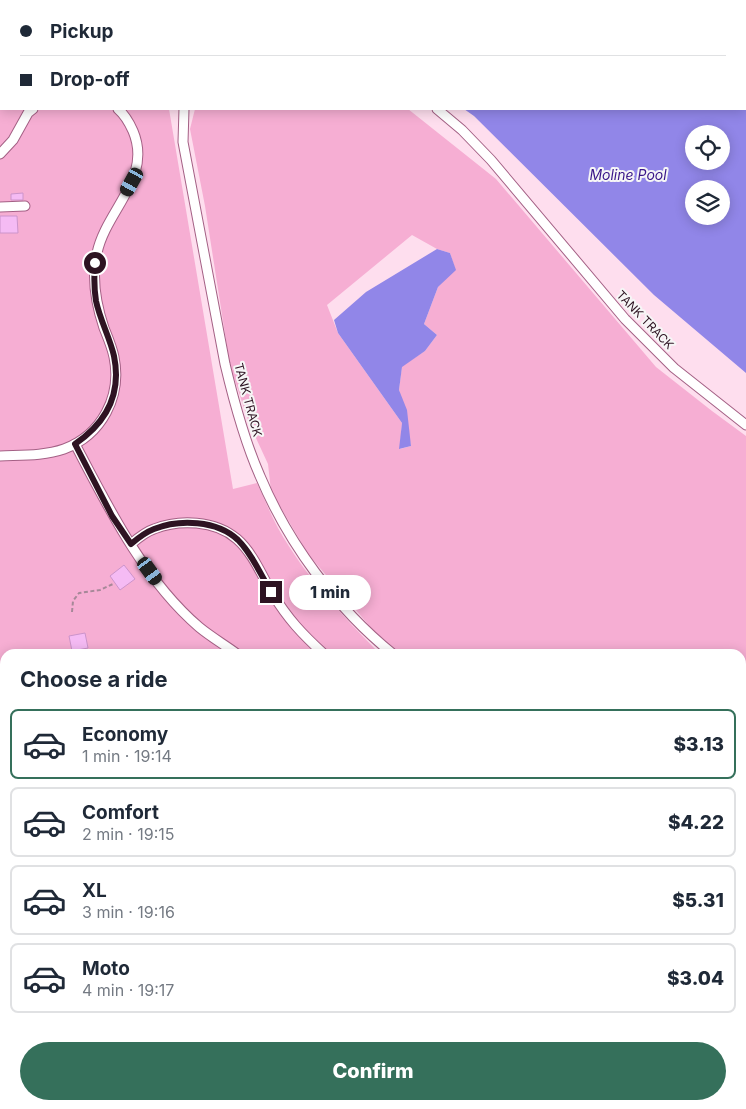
<!DOCTYPE html>
<meta charset="utf-8">
<style>
body{margin:0;font-family:Inter,sans-serif;background:#f6f6f7;color:#1f2937;height:100vh;display:flex;flex-direction:column;font-size:19px;white-space:nowrap}
*{box-sizing:border-box;margin:0}
p{font-size:16px;color:#747a83}
.icon{flex:none;width:28px;height:28px;fill:none;stroke:currentColor;stroke-width:2;stroke-linecap:round;stroke-linejoin:round}
.map{position:relative;flex:1;overflow:hidden}
.side{position:absolute;left:0px;top:649px;width:746px;height:461px;display:flex;flex-direction:column;background:#fff;border-radius:15px 15px 0 0;box-shadow:0 2px 12px #0003}
.side>*{flex:none}
.top-card{position:absolute;left:0px;top:0px;width:746px;height:110px;box-shadow:0 2px 12px #0003;display:grid;align-content:center;height:110px;padding:0 20px;background:#fff}
.buttons{position:absolute;left:685px;top:125px;display:grid;gap:10px}
.buttons a{display:grid;place-items:center;width:45px;height:45px;border-radius:50%;background:#fff;box-shadow:0 2px 12px #0003;font-size:25px}
.end{position:absolute;width:22px;height:22px;margin:-11px;border:6px solid #2e1322;background:#fff;box-shadow:0 0 0 2px #fff}
.from{border-radius:50%}
.bubble{position:absolute;height:35px;border-radius:18px;background:#fff;box-shadow:0 2px 12px #0003;font-size:16px;font-weight:800;line-height:35px;text-align:center}
.car{position:absolute;width:15px;height:30px;margin:-15px -8px;border-radius:6px;box-shadow:0 0 4px 1px #0007;background:linear-gradient(#222 24%,#8ab4d8 0 40%,#222 0 76%,#8ab4d8 0 86%,#222 0)}
.top-card b{display:flex;align-items:center;gap:18px;height:48px;font-size:19px}
.top-card b+b{border-top:1px solid #e0e1e3}
.top-card i{width:12px;height:12px;background:#1f2937}
ul{padding:0;list-style:none}
li{display:flex;align-items:center;gap:15px;height:70px;margin:0 10px 8px;padding:0 10px;border:2px solid #e0e1e3;border-radius:8px}
li div{flex:1}
li b{display:block;font-size:19px}
li em{font-style:normal;font-weight:800}
li.selected{border-color:#35705b}
li>.icon{width:45px;height:45px;stroke-width:1.5}
h2{padding:0 20px;font-size:22px;line-height:60px}
.action{display:flex;gap:10px;margin-top:auto;padding:10px 20px}
.action a{flex:1;height:58px;border-radius:30px;background:#35705b;color:#fff;font-size:20px;font-weight:800;line-height:58px;text-align:center}
.map>svg:first-child{display:block}
.green{fill:#f6aed3;fill-rule:evenodd}
.water{fill:#9186e8;fill-rule:evenodd}
.lines{fill:none;stroke-linecap:round;stroke-linejoin:round}
.stream{stroke:#9186e8;stroke-width:2.5}
.building{fill:#f5bbf4;stroke:#cc94cb}
.minor-casing{stroke:#a46085;stroke-width:11}
.path{stroke:#a68898;stroke-width:2;stroke-dasharray:4 2.5;stroke-linecap:butt}
.minor{stroke:#fff;stroke-width:9}
.route{stroke:#2e1322;stroke-width:6}
.labels{text-anchor:middle;stroke-width:4;stroke-linejoin:round;paint-order:stroke}
.street-label{font-size:12px;fill:#2e1322;stroke:#f6f6f6}
.water-label{font-size:14px;font-style:italic;fill:#3a1689;stroke:#f6f6f6}
</style>
<div class="map">
<svg width="746" height="1109" viewBox="0 0 746 1109">
<rect width="100%" height="100%" fill="#fedeee"/>
<g class="green">
<path d="M0,15L1,109H169L233,489L257,483C264,498 270,513 278,528C304,575 343,616 380,654H5V672L0,670Z"/>
<path d="M195,109H408L496,179L656,367L712,411L746,436V717H741V654H401L372,629L308,554L271,491L268,464L249,423L230,366L205,206L190,129ZM412,235L437,249L450,253L455,269L438,287L424,324L437,335L425,351L402,366L399,390L411,446L400,449L402,423L338,333L327,305Z"/>
<path d="M0,791L5,793V1071L0,1069Z"/>
<path d="M741,1017L746,1018V1109H135L125,1105H741Z"/>
<path d="M0,1085L5,1086V1105H50L56,1109H0Z"/>
</g>
<g class="water">
<path d="M277,0H746V373L654,295L474,116L464,109H745V1ZM694,134H721V161H694ZM694,189H721V216H694Z"/>
<path d="M437,249L450,253L456,270L438,287L424,324L437,335L425,351L402,367L399,390L407,410L411,446L399,449L402,423L338,333L334,320L366,292Z"/>
</g>
<g class="lines">
<g class="stream">
<path d="M0,1065L5,1067"/>
<path d="M90,1105L99,1109"/>
</g>
</g>
<g class="building">
<path d="M23,193V200H11V194Z"/>
<path d="M0,216H17L18,233H0Z"/>
<path d="M124,565L135,579L120,590L110,576Z"/>
<path d="M85,633L88,648L72,651L69,636Z"/>
</g>
<g class="lines">
<g class="minor-casing">
<g id="minor">
<path d="M125,0L133,1"/>
<path d="M168,0L169,1"/>
<path d="M184,109L183,142L225,364C234,402 244,440 260,476C288,543 336,608 393,654"/>
<path d="M437,109L462,130L491,160L625,319L674,368L746,425"/>
<path d="M0,154L13,140L28,113L33,109"/>
<path d="M0,207L25,206"/>
<path d="M75,444C108,507 144,580 199,627C211,637 225,645 237,654"/>
<path d="M0,456C21,455 44,456 64,449C102,435 122,396 114,357C112,347 108,338 104,328C96,304 91,279 97,253C106,210 153,178 133,131C129,122 125,115 118,109"/>
<path d="M131,544C138,538 145,532 154,529C179,519 215,520 237,539C253,553 262,576 272,593C288,619 302,634 324,654"/>
<path d="M0,678L5,680"/>
<path d="M741,725L746,724"/>
<path d="M741,788L746,787"/>
<path d="M741,913L746,912"/>
<path d="M0,926L5,928"/>
<path d="M727,1105L746,1108"/>
</g>
</g>
<g class="path">
<path d="M72,612L73,601L79,593L100,590L113,584"/>
<path d="M0,735L5,737"/>
<path d="M0,1076L5,1078"/>
<path d="M63,1105L70,1109"/>
</g>
<use href="#minor" class="minor"/>
</g>
<g class="lines">
<path class="route" d="M95,263C94,276 94,289 96,301C100,320 110,338 114,356C122,395 106,423 75,444L112,516L131,544C138,538 146,532 154,529C179,519 217,520 238,540C252,554 261,575 271,592"/>
</g>
<g class="labels">
<g class="street-label">
<text transform="translate(645 320) rotate(46)" y="4">TANK TRACK</text>
<text transform="translate(248 400) rotate(75)" y="4">TANK TRACK</text>
</g>
<g class="water-label">
<text x="628" y="180">Moline Pool</text>
</g>
</g>
</svg>
<div class="buttons">
<a><svg class="icon" aria-label="locate" viewBox="0 0 24 24"><circle cx="12" cy="12" r="6"/><path d="M12 2v4M12 18v4M2 12h4M18 12h4"/></svg></a>
<a><svg class="icon" aria-label="layers" viewBox="0 0 24 24"><path d="M12 4l9 5-9 5-9-5zM3 14l9 5 9-5"/></svg></a>
</div>
<i class="end from" style="left:95px;top:263px"></i>
<i class="end" style="left:271px;top:592px"></i>
<div class="bubble" style="left:289px;top:575px;width:82px">1 min</div>
<i class="car" style="left:132px;top:182px;rotate:209deg"></i>
<i class="car" style="left:150px;top:571px;rotate:144deg"></i>
<div class="top-card">
<b><i class="from"></i>Pickup</b>
<b><i></i>Drop-off</b>
</div>
<section class="side">
<h2>Choose a ride</h2>
<ul>
<li class="selected"><svg class="icon" aria-label="car" viewBox="0 0 24 24"><path d="M5 17H2v-5l4-1 3-4h7l3 4 3 1v5h-3M9 17h6M6 11h13"/><circle cx="7" cy="17" r="2"/><circle cx="17" cy="17" r="2"/></svg><div><b>Economy</b><p>1 min · 19:14</p></div><em>$3.13</em></li>
<li><svg class="icon" aria-label="car" viewBox="0 0 24 24"><path d="M5 17H2v-5l4-1 3-4h7l3 4 3 1v5h-3M9 17h6M6 11h13"/><circle cx="7" cy="17" r="2"/><circle cx="17" cy="17" r="2"/></svg><div><b>Comfort</b><p>2 min · 19:15</p></div><em>$4.22</em></li>
<li><svg class="icon" aria-label="car" viewBox="0 0 24 24"><path d="M5 17H2v-5l4-1 3-4h7l3 4 3 1v5h-3M9 17h6M6 11h13"/><circle cx="7" cy="17" r="2"/><circle cx="17" cy="17" r="2"/></svg><div><b>XL</b><p>3 min · 19:16</p></div><em>$5.31</em></li>
<li><svg class="icon" aria-label="car" viewBox="0 0 24 24"><path d="M5 17H2v-5l4-1 3-4h7l3 4 3 1v5h-3M9 17h6M6 11h13"/><circle cx="7" cy="17" r="2"/><circle cx="17" cy="17" r="2"/></svg><div><b>Moto</b><p>4 min · 19:17</p></div><em>$3.04</em></li>
</ul>
<div class="action"><a>Confirm</a></div>
</section>
</div>
